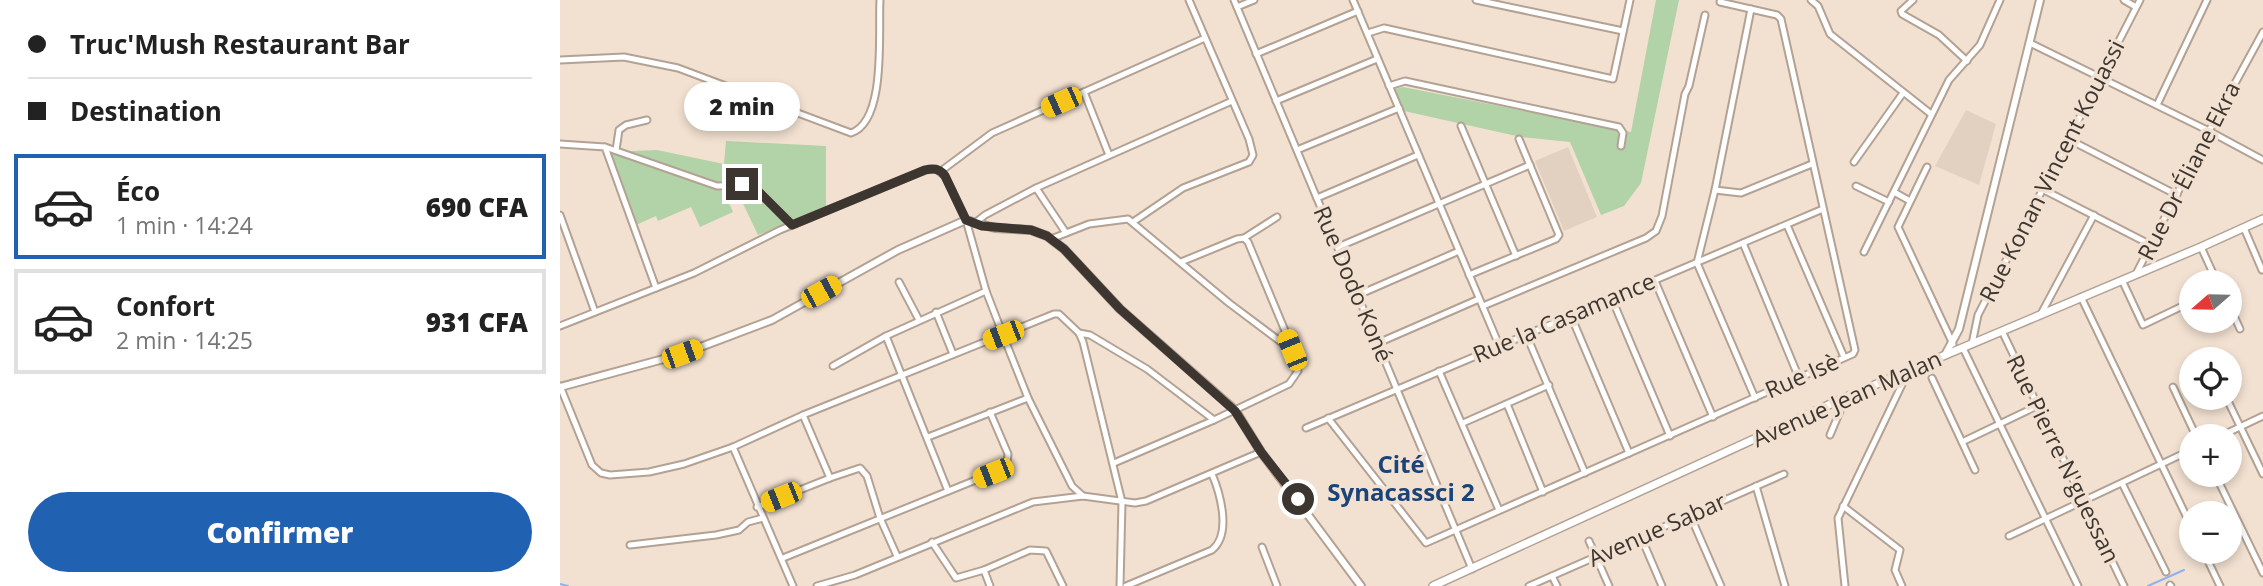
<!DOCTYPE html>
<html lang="fr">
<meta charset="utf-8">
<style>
body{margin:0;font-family:"Open Sans",sans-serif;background:#f6f6f6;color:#222;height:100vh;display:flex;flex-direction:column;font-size:26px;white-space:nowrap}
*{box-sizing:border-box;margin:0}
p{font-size:23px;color:#767676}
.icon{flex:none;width:38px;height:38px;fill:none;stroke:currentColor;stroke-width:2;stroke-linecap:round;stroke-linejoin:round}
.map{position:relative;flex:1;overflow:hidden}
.sheet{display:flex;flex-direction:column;background:#fff;width:560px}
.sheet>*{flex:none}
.guide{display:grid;align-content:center;height:154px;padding:0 28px;background:#fff}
.needle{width:46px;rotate:250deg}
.tools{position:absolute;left:1619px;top:270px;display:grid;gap:14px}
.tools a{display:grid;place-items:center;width:63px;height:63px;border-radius:50%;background:#fff;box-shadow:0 4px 10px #0003;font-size:35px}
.end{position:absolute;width:32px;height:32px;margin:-16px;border:9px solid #3d3630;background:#fff;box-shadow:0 0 0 4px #fff}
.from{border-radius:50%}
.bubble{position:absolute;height:49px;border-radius:24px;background:#fff;box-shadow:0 4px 10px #0003;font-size:23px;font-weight:800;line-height:49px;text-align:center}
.car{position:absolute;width:21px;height:42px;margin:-21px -10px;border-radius:9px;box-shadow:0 0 5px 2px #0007;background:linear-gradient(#f5c518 24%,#345 0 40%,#f5c518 0 76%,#345 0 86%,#f5c518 0)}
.guide b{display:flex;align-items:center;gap:24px;height:66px;font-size:26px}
.guide b+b{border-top:2px solid #e0e0e0}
.guide i{width:18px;height:18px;background:#222}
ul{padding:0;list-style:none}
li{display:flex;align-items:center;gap:21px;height:105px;margin:0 14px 10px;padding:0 14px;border:4px solid #e0e0e0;border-radius:0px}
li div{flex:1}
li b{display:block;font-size:26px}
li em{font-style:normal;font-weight:800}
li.active{border-color:#2161b2}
li>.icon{width:63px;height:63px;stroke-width:1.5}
.primary-button{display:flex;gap:14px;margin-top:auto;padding:14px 28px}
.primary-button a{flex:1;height:80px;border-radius:42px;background:#2161b2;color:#fff;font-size:28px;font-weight:800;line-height:80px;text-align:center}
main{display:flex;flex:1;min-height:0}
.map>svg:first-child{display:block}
.education{fill:#e2d1c0}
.green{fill:#b2d2a7}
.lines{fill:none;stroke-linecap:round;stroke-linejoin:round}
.stream{stroke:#8eb1ef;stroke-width:2}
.minor-casing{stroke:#b3a294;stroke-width:9}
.tertiary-casing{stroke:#b3a294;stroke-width:10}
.secondary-casing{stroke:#b3a294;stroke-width:10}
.minor{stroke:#fff;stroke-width:5}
.tertiary{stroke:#fff;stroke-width:6}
.secondary{stroke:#fff;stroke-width:7}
.route{stroke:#3d3630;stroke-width:9}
.labels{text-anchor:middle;stroke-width:7;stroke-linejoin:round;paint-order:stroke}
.street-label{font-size:23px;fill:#3d3630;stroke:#f2e1d1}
.neighbourhood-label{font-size:24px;font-weight:bold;fill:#1a4377;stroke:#f2e1d1}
</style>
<main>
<section class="sheet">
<div class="guide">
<b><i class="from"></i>Truc'Mush Restaurant Bar</b>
<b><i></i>Destination</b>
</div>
<ul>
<li class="active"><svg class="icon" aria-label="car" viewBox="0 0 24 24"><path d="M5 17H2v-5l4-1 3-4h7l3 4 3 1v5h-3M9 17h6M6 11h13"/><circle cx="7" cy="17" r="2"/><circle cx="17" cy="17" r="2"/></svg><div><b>Éco</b><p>1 min · 14:24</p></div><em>690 CFA</em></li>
<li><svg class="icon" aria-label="car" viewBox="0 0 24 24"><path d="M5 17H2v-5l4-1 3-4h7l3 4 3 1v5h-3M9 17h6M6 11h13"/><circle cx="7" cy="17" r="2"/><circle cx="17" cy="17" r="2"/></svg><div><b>Confort</b><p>2 min · 14:25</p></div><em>931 CFA</em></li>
</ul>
<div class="primary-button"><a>Confirmer</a></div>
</section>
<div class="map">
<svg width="1703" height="586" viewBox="0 0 1703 586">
<rect width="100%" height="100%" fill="#f2e1d1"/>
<g class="education">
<path d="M1406,110L1436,124L1419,185L1375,166Z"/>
<path d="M1008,147L1037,217L1004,231L975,161Z"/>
</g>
<g class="green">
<path d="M1096,0H1119L1081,183L1064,206L1041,215L1010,142L961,137L844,111L835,89L843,87L1071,132Z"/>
<path d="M166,141L266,146V208L198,235L176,189L165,194L173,212L140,227L131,207L98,221L96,216L76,225L47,152L97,150L164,164Z"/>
</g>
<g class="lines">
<g class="stream">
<path d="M0,584L8,586"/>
<path d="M1588,586L1624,570"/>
</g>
<g class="minor-casing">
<g id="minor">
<path d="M674,0L912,569"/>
<path d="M793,0L939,345"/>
<path d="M916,0L1063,31"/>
<path d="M1251,0L1258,6L1270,34L1371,114"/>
<path d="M1353,0L1341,11L1342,14L1379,35L1407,61"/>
<path d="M1564,0L1576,7"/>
<path d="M677,7L694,0"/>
<path d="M1191,9L1155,190L1137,263L1195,398"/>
<path d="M808,33L824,28L1053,79L1070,0"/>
<path d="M1470,43L1649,131L1703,160"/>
<path d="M696,54L798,11"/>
<path d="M0,60L64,57L118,68L291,133C327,121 318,31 320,0"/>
<path d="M829,86L845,81L1059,127L1063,133L1061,146"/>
<path d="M524,92L549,155"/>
<path d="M716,101L817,59"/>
<path d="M1597,105L1647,0"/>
<path d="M901,126L956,256"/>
<path d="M1508,139L1617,195"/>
<path d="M0,144L45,147L96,288"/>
<path d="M45,147L157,186L189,185L201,194L232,225"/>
<path d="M56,150L59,130L66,125L87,120"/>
<path d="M737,150L839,108"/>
<path d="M1294,162L1343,93"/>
<path d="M1367,167L1338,227L1393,344"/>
<path d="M381,171L432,133L645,38"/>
<path d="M1296,186L1329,202"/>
<path d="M476,188L506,233"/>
<path d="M1155,190L1181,193L1252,164"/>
<path d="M1484,190L1591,245"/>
<path d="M1334,192L1350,201"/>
<path d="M757,198L858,155"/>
<path d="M0,215L35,312"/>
<path d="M573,222L623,188L689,162L693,155L689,139L629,0"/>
<path d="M415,223L425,215L476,188L672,101"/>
<path d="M1227,225L1284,357"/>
<path d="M1684,228L1702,270"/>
<path d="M684,238L717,217"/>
<path d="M491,239L529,224L568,219L669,303L729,348"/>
<path d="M1183,243L1239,378"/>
<path d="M778,247L970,165"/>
<path d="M1641,247L1657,282"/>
<path d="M1304,252L1389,80L1420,45L1440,0"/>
<path d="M1576,274L1649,131L1703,32"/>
<path d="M909,275L996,239L999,235L959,139"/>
<path d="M1562,280L1583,325L1631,302"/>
<path d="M1095,281L1153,417"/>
<path d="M339,282L359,320"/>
<path d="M798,295L899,251"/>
<path d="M1521,297L1631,526"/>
<path d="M1052,299L1110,436"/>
<path d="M923,306L1086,238L1096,231L1102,216L1125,94L1129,86L1145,15"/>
<path d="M1670,307L1680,329"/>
<path d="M376,312L393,354"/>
<path d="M1481,314L1534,215"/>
<path d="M1011,316L1069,453"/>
<path d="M0,326L134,273L220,230L365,170L376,169L385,176L406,220L426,291L443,335L468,398L512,486L523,496"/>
<path d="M1442,331L1564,586"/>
<path d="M966,334L1025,473"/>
<path d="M326,336L388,491"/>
<path d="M818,343L919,299"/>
<path d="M1412,344L1418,315L1580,0"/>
<path d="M1403,348L1518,586"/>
<path d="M273,366L326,336L426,291"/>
<path d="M879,371L939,510"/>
<path d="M1372,378L1402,442L1477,406"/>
<path d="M0,386L32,465L41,473L50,475L89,472L124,464L173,447L243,415L494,314H499L519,333"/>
<path d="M1613,387L1636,436"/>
<path d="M1666,397L1703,474"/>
<path d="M947,404L983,492"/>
<path d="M243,415L270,478"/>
<path d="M768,418L866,543L1293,354L1295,350L1221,19L1217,15L1160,2"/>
<path d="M903,423L989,385"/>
<path d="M746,428L1263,209"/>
<path d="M1270,435L1286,397"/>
<path d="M1661,436L1703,416"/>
<path d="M368,437L468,398"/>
<path d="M1402,442L1415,470"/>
<path d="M173,447L233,586"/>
<path d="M554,463L654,420L729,384L738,371V362L688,242L684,238L677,239L621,262"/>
<path d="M1655,474L1703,573"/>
<path d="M1562,483L1606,572"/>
<path d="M1196,486L1225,586"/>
<path d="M1283,506L1340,550L1335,570L1342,586"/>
<path d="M197,507L270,478L300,468L307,476L320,518L337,556"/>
<path d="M1130,515L1161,586"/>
<path d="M1449,536L1631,450"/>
<path d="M1081,537L1102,586"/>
<path d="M1029,541L1049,586"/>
<path d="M372,542L396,578L424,570L430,586"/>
<path d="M70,545L156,535L179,530L188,522L203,518"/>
<path d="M702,547L717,586"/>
<path d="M1643,551L1646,559"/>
<path d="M223,558L433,473L447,462L448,454L430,412"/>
<path d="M1649,563L1660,586"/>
<path d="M424,570L470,550L486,551L503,586"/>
<path d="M992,576L997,586"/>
<path d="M1610,585L1611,586"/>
<path d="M257,586L295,575L473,502L523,496L575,503L586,501L701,452"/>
<path d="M560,586L562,502L523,342L519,333L530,335L587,369L654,420"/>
<path d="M566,586L652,550C672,534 660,493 652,474"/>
<path d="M969,586L1224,474"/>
<path d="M1285,586L1278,518L1348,372"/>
</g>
</g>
<g class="tertiary-casing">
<g id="tertiary">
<path d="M1385,355L1399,329L1480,0"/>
<path d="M0,387L122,354L212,320L338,250L406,220L435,228L471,230L487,236L504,249L560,309L675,410L701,452L801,586"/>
</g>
</g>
<g class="secondary-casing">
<path id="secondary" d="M873,586L1286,397L1641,247L1703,219"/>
</g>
<use href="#minor" class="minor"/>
<use href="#tertiary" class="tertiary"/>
<use href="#secondary" class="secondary"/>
</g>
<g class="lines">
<path class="route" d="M182,184L196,189L232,225L365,170C373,168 380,168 385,176L406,220L422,226L471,230L487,236L504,249L560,309L675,411L701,452L738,499"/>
</g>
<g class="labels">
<g class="street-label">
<text transform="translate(1492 171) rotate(-63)" y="8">Rue Konan Vincent Kouassi</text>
<text transform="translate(1629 171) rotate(-63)" y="8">Rue Dr Éliane Ekra</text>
<text transform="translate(793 284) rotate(67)" y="8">Rue Dodo Koné</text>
<text transform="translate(1004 318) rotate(-23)" y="8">Rue la Casamance</text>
<text transform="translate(1242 376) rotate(-24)" y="8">Rue Isè</text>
<text transform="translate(1287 399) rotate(-24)" y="8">Avenue Jean Malan</text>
<text transform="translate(1503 459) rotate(64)" y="8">Rue Pierre N'guessan</text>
<text transform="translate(1097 530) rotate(-24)" y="8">Avenue Sabar</text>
</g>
<g class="neighbourhood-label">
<text x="841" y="473">Cité<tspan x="841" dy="28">Synacassci 2</tspan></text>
</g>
</g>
</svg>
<div class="tools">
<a><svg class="needle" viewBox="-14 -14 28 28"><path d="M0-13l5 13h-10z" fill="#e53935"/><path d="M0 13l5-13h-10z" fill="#767676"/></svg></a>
<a><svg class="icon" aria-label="locate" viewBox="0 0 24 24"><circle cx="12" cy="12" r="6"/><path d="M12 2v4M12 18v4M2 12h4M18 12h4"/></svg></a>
<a>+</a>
<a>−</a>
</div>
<i class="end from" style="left:738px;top:499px"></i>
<i class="end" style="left:182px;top:184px"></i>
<div class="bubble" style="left:124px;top:82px;width:116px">2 min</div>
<i class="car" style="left:501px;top:102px;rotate:246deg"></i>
<i class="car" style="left:261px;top:292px;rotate:61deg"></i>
<i class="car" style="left:443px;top:335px;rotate:249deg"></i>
<i class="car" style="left:732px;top:350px;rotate:338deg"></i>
<i class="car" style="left:122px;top:354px;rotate:70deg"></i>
<i class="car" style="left:433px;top:473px;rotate:248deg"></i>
<i class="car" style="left:221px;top:497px;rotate:248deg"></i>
</div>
</main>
